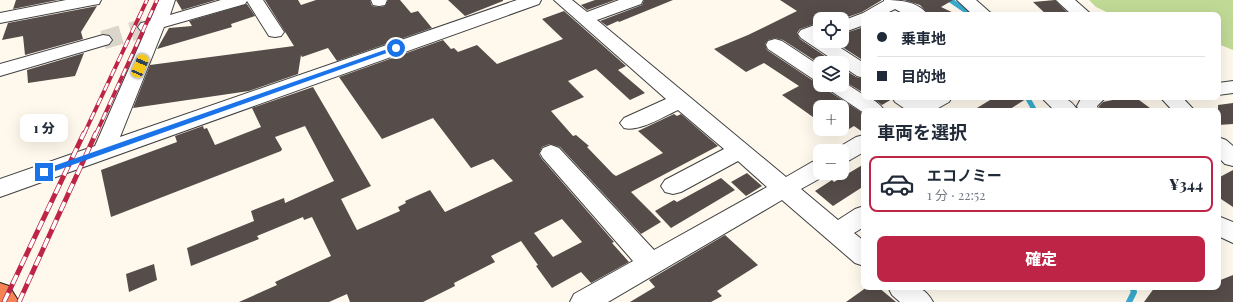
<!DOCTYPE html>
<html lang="ja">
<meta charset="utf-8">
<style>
body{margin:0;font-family:"Playfair Display","Noto Sans JP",serif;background:#f2f2f3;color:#1f2937;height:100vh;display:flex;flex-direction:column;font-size:15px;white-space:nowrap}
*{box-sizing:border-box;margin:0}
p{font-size:13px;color:#747a83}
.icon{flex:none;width:22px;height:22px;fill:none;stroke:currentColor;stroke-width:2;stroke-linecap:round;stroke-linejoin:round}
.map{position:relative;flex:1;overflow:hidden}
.drawer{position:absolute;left:861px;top:108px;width:360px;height:182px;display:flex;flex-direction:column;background:#fff;border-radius:8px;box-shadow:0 4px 16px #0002}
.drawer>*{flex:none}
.guide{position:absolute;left:861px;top:12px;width:360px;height:88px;border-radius:8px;box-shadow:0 4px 16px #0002;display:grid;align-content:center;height:88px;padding:0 16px;background:#fff}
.tools{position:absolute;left:813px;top:12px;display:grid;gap:8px}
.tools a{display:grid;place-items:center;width:36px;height:36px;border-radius:8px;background:#fff;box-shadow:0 4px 16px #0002;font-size:20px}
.end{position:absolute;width:18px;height:18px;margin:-9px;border:5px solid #1a73e8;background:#fff;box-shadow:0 0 0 2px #fff}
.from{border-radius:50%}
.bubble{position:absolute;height:28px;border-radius:8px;background:#fff;box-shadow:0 4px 16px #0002;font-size:13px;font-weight:800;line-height:28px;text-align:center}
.car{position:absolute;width:12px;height:24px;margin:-12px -6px;border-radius:5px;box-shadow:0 0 3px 1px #0007;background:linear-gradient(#f5c518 24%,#345 0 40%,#f5c518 0 76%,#345 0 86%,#f5c518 0)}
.guide b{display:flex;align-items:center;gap:14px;height:38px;font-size:15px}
.guide b+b{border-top:1px solid #e0e1e3}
.guide i{width:10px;height:10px;background:#1f2937}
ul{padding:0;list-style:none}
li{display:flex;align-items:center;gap:12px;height:56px;margin:0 8px 6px;padding:0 8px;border:2px solid transparent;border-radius:8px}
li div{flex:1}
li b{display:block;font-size:15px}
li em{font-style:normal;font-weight:800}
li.on{border-color:#be2445}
li>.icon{width:36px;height:36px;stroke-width:1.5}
h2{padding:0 16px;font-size:18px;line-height:48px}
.cta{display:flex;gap:8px;margin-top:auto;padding:8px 16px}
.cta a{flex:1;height:46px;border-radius:8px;background:#be2445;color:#fff;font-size:16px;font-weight:800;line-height:46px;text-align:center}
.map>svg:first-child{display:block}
.forest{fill:#c0da96}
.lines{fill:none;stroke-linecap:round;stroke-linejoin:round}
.stream-far1{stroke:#38abce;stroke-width:5}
.stream{stroke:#38abce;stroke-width:6}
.building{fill:#564c49;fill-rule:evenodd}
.minor-tunnel{stroke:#dbd6cb;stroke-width:19;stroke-dasharray:19 10;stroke-linecap:butt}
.minor-casing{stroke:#404040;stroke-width:2}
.highway-casing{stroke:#1e1e1e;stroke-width:2}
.minor{fill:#fff;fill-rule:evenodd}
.highway{fill:#f58455;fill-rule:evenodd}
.rail-far1-casing{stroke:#be2445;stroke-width:4}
.rail-casing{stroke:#be2445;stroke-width:5}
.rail-far1{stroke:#fff;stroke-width:2.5;stroke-dasharray:8;stroke-linecap:butt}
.rail{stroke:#fff;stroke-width:3.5;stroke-dasharray:10;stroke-linecap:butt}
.route{fill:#1a73e8}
</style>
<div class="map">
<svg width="1233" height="302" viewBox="0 0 1233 302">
<rect width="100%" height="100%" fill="#fff9ed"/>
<path class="forest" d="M1089,0H1233V50L1218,44V15H1113L1096,7Z"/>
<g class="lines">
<g class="stream-far1">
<path d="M950,0L972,15"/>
<path d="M1027,97L1035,111"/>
</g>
<path class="stream" d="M1129,302L1134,292L1132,287"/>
</g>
<g class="building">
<path d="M16,0H58L13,9Z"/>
<path d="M176,0H216L182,10Z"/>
<path d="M265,0H298L301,5L316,0H370L372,6L379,7L385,6L388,0H400L411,13L418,11L432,28L337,61L328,48L302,57L301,55L298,74L249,91L133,108L150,65L294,46Z"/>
<path d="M448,0H503V1L465,16Z"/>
<path d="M595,0H615L587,10L581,5Z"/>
<path d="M644,0H673L619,22L618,21L607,26L600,21L642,5Z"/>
<path d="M780,0H882L862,12L842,19H820V22L800,29L797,33L800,39L835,63L820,64L783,40L775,38L768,40L765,44L767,50L812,80L820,82V85H824L827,90L864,114V133L854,126L839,135L831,129H842V107H820V122L782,95L799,86L764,63L746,72L714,49L748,35L797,11Z"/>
<path d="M904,0H953L941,7L958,15H929L920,5Z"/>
<path d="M1055,0L1070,15H1047L1033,2Z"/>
<path d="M247,4L255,16L231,24L232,27L157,49L169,28L192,26L189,21Z"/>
<path d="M97,6L81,32L83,39L25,55L23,36L2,40L8,23Z"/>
<path d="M564,11L626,66L618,70L645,93L630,100L596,69L568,81L584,97L551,111L573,136L576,135L589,146L587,147L613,174L616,176L663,153L638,131L674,114L677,116L681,114L718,146L631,192L661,222L641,234L560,147L550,144L542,147L539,154L542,159L614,242L612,243L629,262L591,283L581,272L552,288L536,266L538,265L521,241L491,256L495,262L454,283L455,286L423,302H350L347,294L329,302H239L277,285L275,282L331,256L312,217L304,220L303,217L257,236L259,239L191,266L187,248L254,221L251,211L284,198L285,203L334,181L305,126L275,137L282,149L281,151L111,217L101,170L177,142L175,136L203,126L204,129L207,128L215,145L261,127L252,108L313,87L371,186L341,199L357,230L400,211L398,207L406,203L405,201L430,190L445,212L513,181L493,159L471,168L433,118L382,139L339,77L443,40L451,49L454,48L458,52L477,45L497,64L563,39L542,19ZM562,219L582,242L553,257L534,233Z"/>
<path d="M864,27V61L833,41H842V34Z"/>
<path d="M84,53L75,76L28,83L27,70Z"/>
<path d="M842,68L856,77L864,79V93L842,80Z"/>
<path d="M871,97H891L892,99L882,105Z"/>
<path d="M995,97H1029L1007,111H972Z"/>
<path d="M1127,97H1135L1154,111H1100L1099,106L1103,102Z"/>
<path d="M1233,103V124L1218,125V105Z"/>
<path d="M864,164V186L833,206L815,191L832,180L834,182Z"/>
<path d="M1233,170V207L1218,197V178Z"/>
<path d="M747,173L762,186L746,196L731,182Z"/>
<path d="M721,178L735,190L671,228L655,211L674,200L677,202Z"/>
<path d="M725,235L758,265L717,291L722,296L711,302H630L655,287L649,280Z"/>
<path d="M154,264L157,280L129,292L126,274Z"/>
<path d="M1233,275V302H1144L1155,287H1218V281Z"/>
<path d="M867,287H878L896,302H846Z"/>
</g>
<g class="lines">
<path class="minor-tunnel" d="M103,40L144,28"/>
<g class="minor-casing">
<g id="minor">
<path d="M66,0H101L99,4L93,5L0,23V13Z"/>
<path d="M159,0H175L170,15L221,0H263L284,32L281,36L275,37L269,36L247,1L245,4L164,27L120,137L517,0H541L539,4L0,197V179L95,146L145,32L141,31L138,27L141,23L150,21Z"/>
<path d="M371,0H387L385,5L379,6L373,5Z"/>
<path d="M554,0H572L587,12L619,0H643L641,4L597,20L786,177L812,162L820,160V173L828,174L801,189L838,220L855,209L864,206V227L854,233L864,241V266L855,263L782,200L608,302H570L574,294L633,261L543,158L540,153L543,148L551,145L559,148L654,250L767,187L738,161L681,192L673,194L665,192L661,186L665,180L724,149L678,110C663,117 639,132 624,128L620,123L624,118L666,99Z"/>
<path d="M884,0C899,0 918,1 928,15H906L895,9L883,15H864V25L842,33V21L863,13L884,1Z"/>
<path d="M957,0H976L993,15H973Z"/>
<path d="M1056,0H1075L1092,15H1072Z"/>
<path d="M820,23V41H830L864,63V78L857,76L842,66V63H838L801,38L798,34L801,30Z"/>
<path d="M103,35L109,36L112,40L109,44L0,76V64Z"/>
<path d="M775,39L782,41L820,66V81L813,79L768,49L766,45L768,41Z"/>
<path d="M842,81L864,95V97C872,97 881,105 885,111H864V113L828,89L825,85H842Z"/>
<path d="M1233,81V93L1218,95V83Z"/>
<path d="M892,97H917L921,100L927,97H952L949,102L933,111H908L895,102Z"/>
<path d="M1041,97C1058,97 1068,94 1078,111H1055Z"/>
<path d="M1082,97H1106L1097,106L1099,111H1079L1077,106Z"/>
<path d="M1160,97H1182L1195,111H1173Z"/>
<path d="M864,135V152L850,160L842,163V151H833L834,150L856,137Z"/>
<path d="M1218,137L1226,140L1233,146V166L1225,164L1218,157Z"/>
<path d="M1218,216L1233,222V243L1218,236Z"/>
<path d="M888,287C908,287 922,281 933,302H900L892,295Z"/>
</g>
</g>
<g class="highway-casing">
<path id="highway" d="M0,283L9,286L19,302H0Z"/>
</g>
<use href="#minor" class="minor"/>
<use href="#highway" class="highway"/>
<g class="rail-far1-casing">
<g id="rail-far1">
<path d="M84,134L147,0"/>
<path d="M96,134L157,0"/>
</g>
</g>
<g class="rail-casing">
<g id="rail">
<path d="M4,302L84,133"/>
<path d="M19,302L96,133"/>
</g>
</g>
<use href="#rail-far1" class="rail-far1"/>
<use href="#rail" class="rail"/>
</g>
<path class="route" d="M396,46L399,48L398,49L47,174H42L41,172L42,170Z"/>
</svg>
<div class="tools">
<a><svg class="icon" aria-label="locate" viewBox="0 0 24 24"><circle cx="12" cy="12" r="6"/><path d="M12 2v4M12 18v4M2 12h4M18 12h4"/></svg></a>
<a><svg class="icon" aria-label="layers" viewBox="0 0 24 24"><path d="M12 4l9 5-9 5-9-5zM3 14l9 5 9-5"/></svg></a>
<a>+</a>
<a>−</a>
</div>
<i class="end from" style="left:396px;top:48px"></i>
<i class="end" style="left:44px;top:172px"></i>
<div class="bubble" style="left:20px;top:114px;width:48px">1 分</div>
<i class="car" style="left:140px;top:66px;rotate:23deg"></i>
<div class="guide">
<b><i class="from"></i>乗車地</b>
<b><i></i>目的地</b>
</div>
<section class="drawer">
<h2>車両を選択</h2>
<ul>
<li class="on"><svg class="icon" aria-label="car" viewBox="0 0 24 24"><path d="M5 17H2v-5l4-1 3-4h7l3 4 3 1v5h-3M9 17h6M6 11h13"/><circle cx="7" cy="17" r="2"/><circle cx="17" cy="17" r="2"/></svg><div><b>エコノミー</b><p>1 分 · 22:52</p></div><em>¥344</em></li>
</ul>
<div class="cta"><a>確定</a></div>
</section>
</div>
